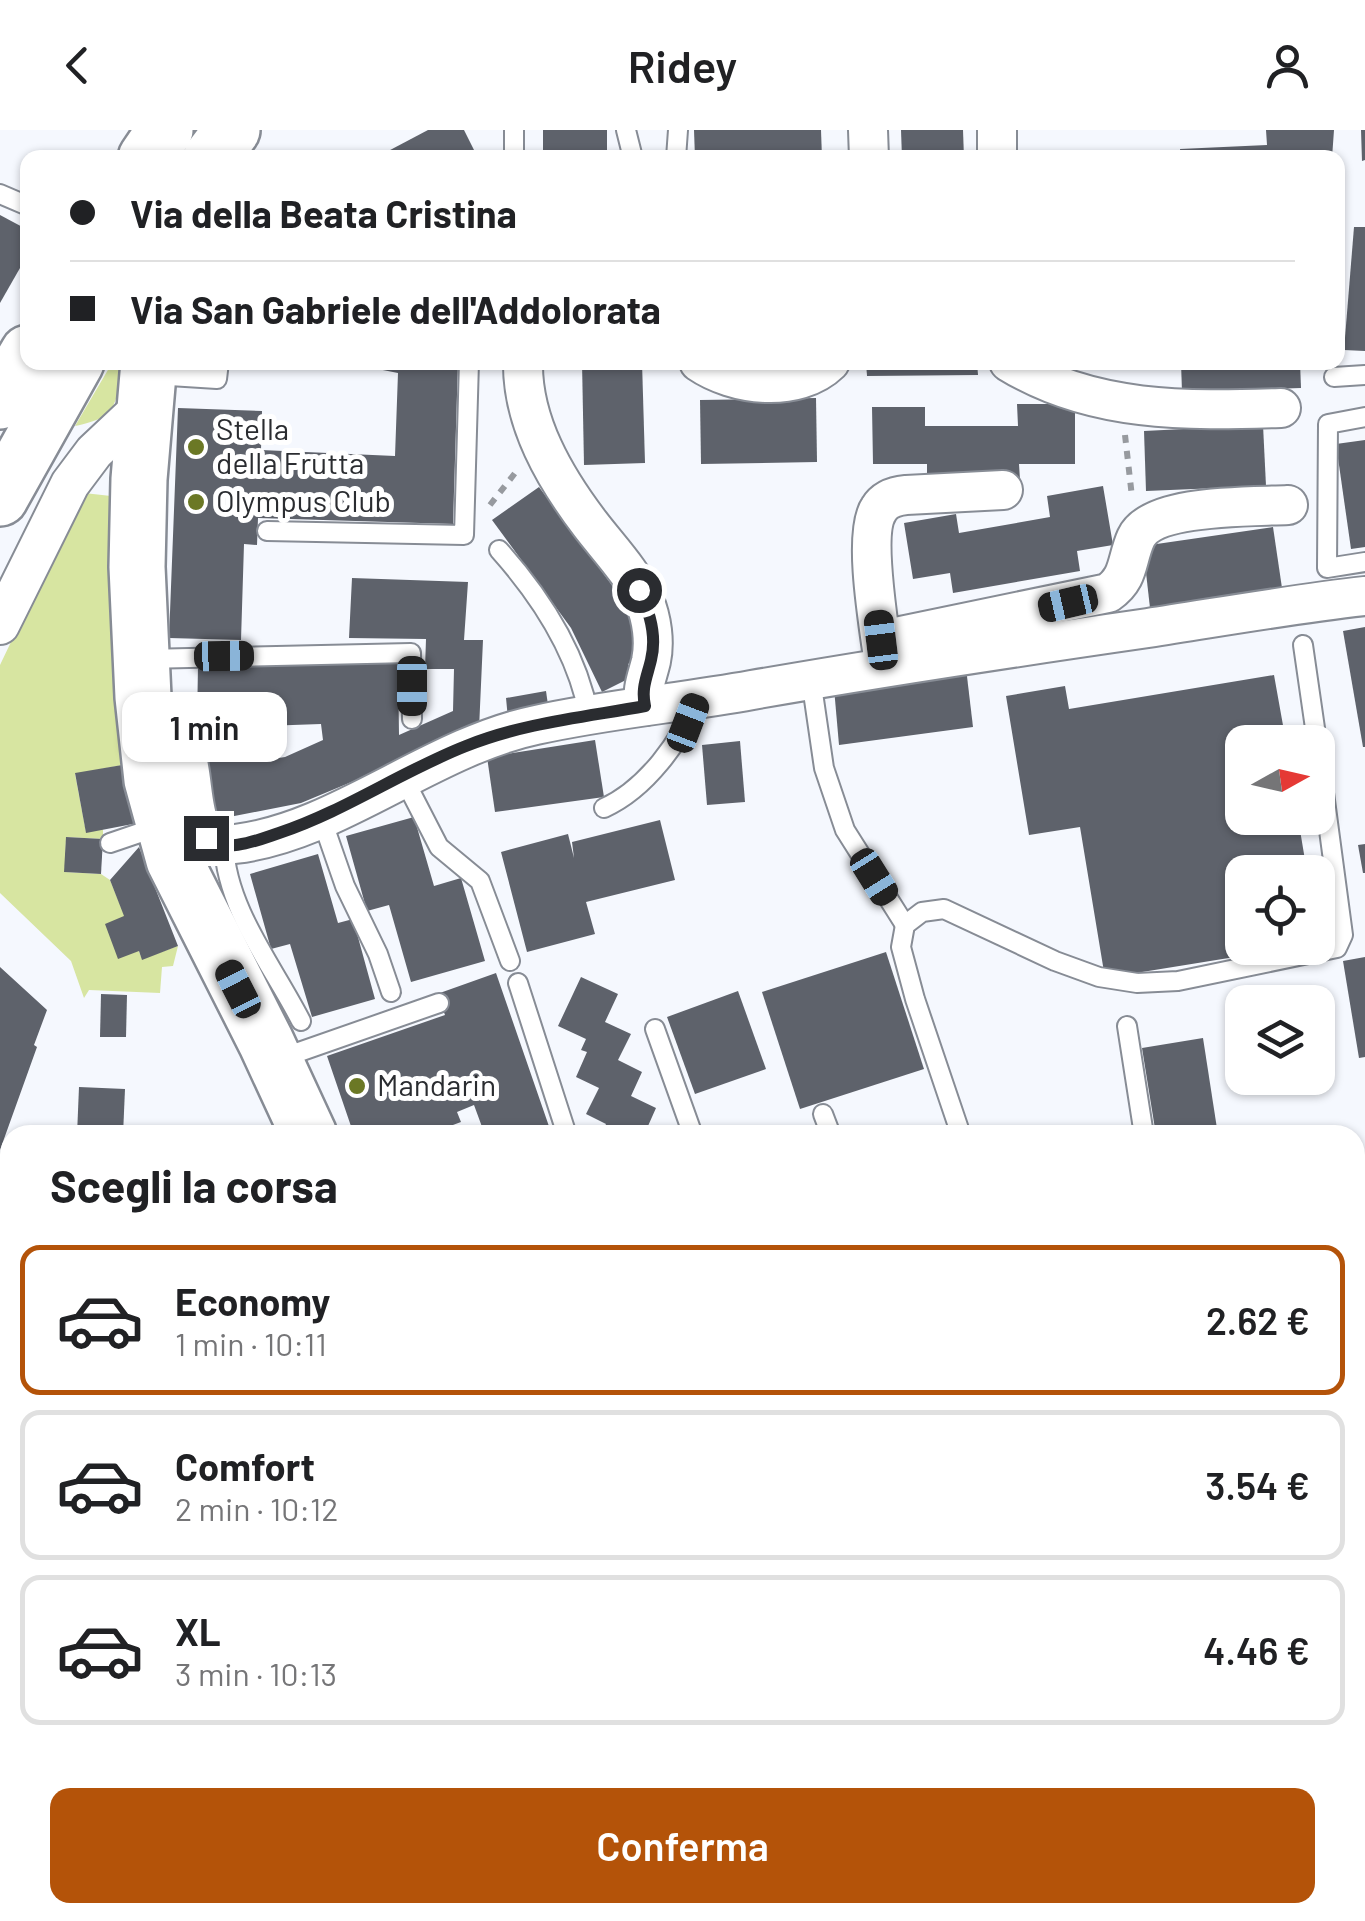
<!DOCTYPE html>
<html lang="it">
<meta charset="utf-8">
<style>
body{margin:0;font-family:Barlow,sans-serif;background:#f6f6f6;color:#202124;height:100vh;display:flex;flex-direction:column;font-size:38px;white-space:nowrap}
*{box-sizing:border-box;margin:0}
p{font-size:32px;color:#757577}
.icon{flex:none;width:55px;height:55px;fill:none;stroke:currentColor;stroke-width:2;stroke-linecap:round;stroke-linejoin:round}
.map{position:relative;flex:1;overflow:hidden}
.panel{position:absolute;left:0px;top:995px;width:1365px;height:798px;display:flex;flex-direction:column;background:#fff;border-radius:30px 30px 0 0;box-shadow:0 2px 8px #0004}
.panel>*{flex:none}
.banner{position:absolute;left:20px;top:20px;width:1325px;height:220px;border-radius:20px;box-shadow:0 2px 8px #0004;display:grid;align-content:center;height:220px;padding:0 50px;background:#fff}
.needle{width:65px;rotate:82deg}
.fabs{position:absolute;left:1225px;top:595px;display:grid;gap:20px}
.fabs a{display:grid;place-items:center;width:110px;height:110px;border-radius:20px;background:#fff;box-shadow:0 2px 8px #0004;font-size:50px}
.end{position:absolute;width:45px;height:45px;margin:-22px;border:12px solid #2a2c30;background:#fff;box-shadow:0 0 0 5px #fff}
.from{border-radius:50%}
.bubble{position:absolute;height:70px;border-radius:20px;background:#fff;box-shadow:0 2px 8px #0004;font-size:32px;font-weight:600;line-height:70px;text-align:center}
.car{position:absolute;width:30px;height:60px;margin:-30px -15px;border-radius:12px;box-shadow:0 0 8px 2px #0007;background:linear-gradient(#222 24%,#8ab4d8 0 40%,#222 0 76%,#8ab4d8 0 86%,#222 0)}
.banner b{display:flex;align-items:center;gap:35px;height:95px;font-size:38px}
.banner b+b{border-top:2px solid #e0e0e0}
.banner i{width:25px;height:25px;background:#202124}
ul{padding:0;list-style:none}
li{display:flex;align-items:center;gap:30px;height:150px;margin:0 20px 15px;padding:0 30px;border:5px solid #e0e0e0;border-radius:20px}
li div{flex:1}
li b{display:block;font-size:38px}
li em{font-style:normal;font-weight:600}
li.current{border-color:#b45309}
li>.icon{width:90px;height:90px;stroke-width:1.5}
h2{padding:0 50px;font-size:45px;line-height:120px}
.cta{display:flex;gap:20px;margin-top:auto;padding:20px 50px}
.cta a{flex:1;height:115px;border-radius:20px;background:#b45309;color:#fff;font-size:40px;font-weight:600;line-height:115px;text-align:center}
header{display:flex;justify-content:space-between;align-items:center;height:130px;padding:0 50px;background:#fff;font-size:45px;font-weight:600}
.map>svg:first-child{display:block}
.green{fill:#d7e5a1}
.building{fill:#5e626b;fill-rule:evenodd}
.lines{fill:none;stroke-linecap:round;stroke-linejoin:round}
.lane-casing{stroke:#878c95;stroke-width:22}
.street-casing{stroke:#878c95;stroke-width:42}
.primary-casing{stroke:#878c95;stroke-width:60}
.path{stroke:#979a9f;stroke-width:6;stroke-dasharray:8 8;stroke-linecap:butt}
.lane{stroke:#fff;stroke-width:18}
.street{stroke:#fff;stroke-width:38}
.primary{stroke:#fff;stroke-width:55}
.route{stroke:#2a2c30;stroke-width:12}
.poi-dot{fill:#6b7825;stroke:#fff;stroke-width:4}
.labels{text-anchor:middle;stroke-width:10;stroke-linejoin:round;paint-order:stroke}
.poi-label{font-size:30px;fill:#2a2c30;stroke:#fff;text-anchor:start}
</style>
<header><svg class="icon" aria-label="back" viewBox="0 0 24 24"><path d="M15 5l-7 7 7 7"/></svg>Ridey<svg class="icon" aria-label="person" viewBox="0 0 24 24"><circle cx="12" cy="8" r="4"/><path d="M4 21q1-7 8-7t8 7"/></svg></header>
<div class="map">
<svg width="1365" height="1791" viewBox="0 0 1365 1791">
<rect width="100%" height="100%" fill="#f5f8fe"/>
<g class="green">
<path d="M112,233H124C114,273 121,287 75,296Z"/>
<path d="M75,362L111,366L109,427L128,634L75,644L86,702L103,699V709L66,707L65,742L101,744L110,750L142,829L178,816L173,836L162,837L160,863L89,860L84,868L71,831L0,763V535L55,420Z"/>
</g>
<g class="building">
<path d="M428,0H464L478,28H375Z"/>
<rect x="543" y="0" width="64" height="28"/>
<path d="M694,0H821L822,28H695Z"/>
<path d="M901,0H963L964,28H902Z"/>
<path d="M1266,0H1334L1332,28H1181L1180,19L1267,15Z"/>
<path d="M1361,0H1365V30L1362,31Z"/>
<path d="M0,85L28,100V124L0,173Z"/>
<path d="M1354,97H1365V221L1344,220Z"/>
<path d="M342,232H458L453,394L258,388L257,415L244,414L241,510L169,508L178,278L262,281L261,320L395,326L398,243Z"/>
<path d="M582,232H642L645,333L584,335Z"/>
<path d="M866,232H977L978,245L867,246Z"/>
<path d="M1181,232H1300L1301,258L1182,262Z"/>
<path d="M816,268L817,332L701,334L700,270Z"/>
<path d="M1017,274H1075V334H1019L1020,350L927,351V334H873L872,277H925V296H1018Z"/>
<path d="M1263,295L1266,356L1146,361L1144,301Z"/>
<path d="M1365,310V417L1351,419L1336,314Z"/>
<path d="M1103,356L1113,415L1077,421L1080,441L953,463L950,443L913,449L904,393L956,384L959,403L1050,387L1047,366Z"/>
<path d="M539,357L623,470L647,525L628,534L634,546L602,562L571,498L492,390Z"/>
<path d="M1273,397L1282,458L1150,478L1143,416Z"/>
<path d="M352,448L468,452L464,510H483L479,599L301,673L214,690L197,593L198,536L398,533L399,605L453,581L454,539H425L426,509L349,508ZM321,594L323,610L285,627L266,630L264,596Z"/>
<path d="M1365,497V617H1363L1343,501Z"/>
<path d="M966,538L973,597L839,615L834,558Z"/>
<path d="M1274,545L1286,612H1242V688H1298L1307,742H1242V818L1278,820L1105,848L1080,697L1029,705L1006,566L1065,556L1069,579Z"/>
<path d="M546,561L549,582L508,589L506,568Z"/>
<path d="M595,610L604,667L495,682L487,627Z"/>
<path d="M740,611L745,672L707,675L702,615Z"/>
<path d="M128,634L138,693L86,703L75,643Z"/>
<path d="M414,687L434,756L461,748L485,831L411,852L389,775L367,781L346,706Z"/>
<path d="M660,690L675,750L586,772L595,804L527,822L501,722L568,704L574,728L572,712Z"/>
<path d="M66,707L103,709L101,744L64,742Z"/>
<path d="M1365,714V743H1363L1358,715Z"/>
<path d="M139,717L178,816L142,830L139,821L118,829L105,794L124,786L110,750Z"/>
<path d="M318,724L338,793L353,789L375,869L312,887L290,814L271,819L250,744Z"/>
<path d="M886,822L924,939L800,979L762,862Z"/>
<path d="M1365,827V927L1359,928L1343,831Z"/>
<path d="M0,837L47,880L34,915L37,917L0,1020Z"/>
<path d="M496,843L552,1005H485L474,975L457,982L461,992L426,1005H354L327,926L445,885L437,864Z"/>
<path d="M581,847L618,864L605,892L631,904L618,930L642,942L631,966L656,978L644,1005H601L606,994L586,984L599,958L576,947L587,922L581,920L586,909L558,896Z"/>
<path d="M738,861L766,939L695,964L667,887Z"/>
<path d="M101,864L127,865L126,907H100Z"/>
<path d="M1203,908L1218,1005H1156L1142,918Z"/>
<path d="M79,957L125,959L123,1005H77Z"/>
<path d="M788,995L791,1005H760V1004Z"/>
<path d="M1355,1038L1363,1073L1355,1074Z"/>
<path d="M1355,1692L1365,1695V1787L1355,1784Z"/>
<rect x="66" y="1782" width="199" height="9"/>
<path d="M378,1782H489L499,1788L502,1782H623L628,1787L625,1791H384L377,1786Z"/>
<path d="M773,1782H853L849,1791H769Z"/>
<path d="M921,1782H924L943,1791H918Z"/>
<path d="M988,1782H1023L1020,1791H1008Z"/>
<path d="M1071,1782H1126L1123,1791H1068Z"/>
</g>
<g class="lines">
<g class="lane-casing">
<g id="lane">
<path d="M514,0V28"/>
<path d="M626,0L633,28"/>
<path d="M676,28L678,0"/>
<path d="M0,64L28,76"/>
<path d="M154,245L217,249L219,232"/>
<path d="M1334,247L1365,245"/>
<path d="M1365,287L1328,294L1327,438L1365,432"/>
<path d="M267,401L464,405L469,232"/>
<path d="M499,420C541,467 577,522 589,586"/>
<path d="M1303,515L1317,612"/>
<path d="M145,529L411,523L412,589"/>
<path d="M811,549L824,638L845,700L905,795"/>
<path d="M403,647L439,717L480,751L510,831"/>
<path d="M604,678C646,659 681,611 698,569"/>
<path d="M321,687L345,756L378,824L391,862"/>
<path d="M110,713L157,697"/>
<path d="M224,715C226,778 273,836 301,891"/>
<path d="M518,853L567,1005"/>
<path d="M1127,896L1144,1005"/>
<path d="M655,899L693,1005"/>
<path d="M279,929L439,873"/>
<path d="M823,984L831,1005"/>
<path d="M961,1005L915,869L901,817L905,795L922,782L944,779L1055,831L1099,847L1137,853L1178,851L1337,818L1343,805L1318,618"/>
<path d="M1355,1080L1365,1078"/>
<path d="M729,1791L735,1782"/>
<path d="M867,1791L871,1782"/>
<path d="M906,1791L910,1782"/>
</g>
</g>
<g class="street-casing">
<g id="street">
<path d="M868,0L869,28"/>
<path d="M997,0V28"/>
<path d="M523,232C522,292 555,348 590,394C609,419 632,442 644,470C652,489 655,512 651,531C647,548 641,559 645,576"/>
<path d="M699,232C734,256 797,264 830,232"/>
<path d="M1009,232C1092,283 1187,281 1281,278"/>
<path d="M0,495L70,354L94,322L145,274"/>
<path d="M881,510L1108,463C1130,448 1126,430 1136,408C1152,373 1253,377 1288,375"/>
<path d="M884,534C880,503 862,403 879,379C885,369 895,366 906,365L1003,360"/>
<path d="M145,597C222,590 163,723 235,714C337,702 431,617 536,595C607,579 681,573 752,560C884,537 1016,517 1148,498C1220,487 1293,474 1365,466"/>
<path d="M1355,1124L1365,1123"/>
<path d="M1355,1456L1365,1454"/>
<path d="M1181,1782L1203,1791"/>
</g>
</g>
<g class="primary-casing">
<g id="primary">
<path d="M146,28L165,0"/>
<path d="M211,28L232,0"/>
<path d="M149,232L139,349L137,437L143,567L152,650L174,730L266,912L309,1005"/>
<path d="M0,271L28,223"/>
<path d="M0,368L76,232"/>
<path d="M0,1398L10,1408"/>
<path d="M347,1791L349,1782"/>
</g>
</g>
<g class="path">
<path d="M1125,305L1132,367"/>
<path d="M490,375L519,338"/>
</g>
<use href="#lane" class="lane"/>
<use href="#street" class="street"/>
<use href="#primary" class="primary"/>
</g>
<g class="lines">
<path class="route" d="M206,708C226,724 258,710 279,703C345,681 402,641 466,616C523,593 585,587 645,576C641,558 647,547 651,530C657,506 649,480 639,460"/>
</g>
<g class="poi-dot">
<circle cx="196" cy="317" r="10"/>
<circle cx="196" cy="372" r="10"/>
<circle cx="357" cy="956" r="10"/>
</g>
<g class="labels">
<g class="poi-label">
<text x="216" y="310">Stella<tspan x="216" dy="34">della Frutta</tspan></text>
<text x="216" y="382">Olympus Club</text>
<text x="377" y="966">Mandarin</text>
</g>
</g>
</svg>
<div class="fabs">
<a><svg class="needle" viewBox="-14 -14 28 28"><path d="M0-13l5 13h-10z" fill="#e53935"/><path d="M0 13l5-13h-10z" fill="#757577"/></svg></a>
<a><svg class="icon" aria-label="locate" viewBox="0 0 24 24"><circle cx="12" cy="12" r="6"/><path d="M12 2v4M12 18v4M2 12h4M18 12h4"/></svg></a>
<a><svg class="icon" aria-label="layers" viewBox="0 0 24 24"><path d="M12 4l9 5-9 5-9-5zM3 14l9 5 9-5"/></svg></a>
</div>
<i class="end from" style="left:639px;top:460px"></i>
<i class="end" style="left:206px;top:708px"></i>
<div class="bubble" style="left:122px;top:562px;width:165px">1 min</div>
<i class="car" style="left:1068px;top:473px;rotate:257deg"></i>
<i class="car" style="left:881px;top:510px;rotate:353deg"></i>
<i class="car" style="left:224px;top:526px;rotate:89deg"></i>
<i class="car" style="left:412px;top:556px;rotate:180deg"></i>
<i class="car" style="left:688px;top:593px;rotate:21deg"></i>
<i class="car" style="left:874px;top:747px;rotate:148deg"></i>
<i class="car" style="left:238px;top:859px;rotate:333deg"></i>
<div class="banner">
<b><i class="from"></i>Via della Beata Cristina</b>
<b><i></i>Via San Gabriele dell'Addolorata</b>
</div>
<section class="panel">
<h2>Scegli la corsa</h2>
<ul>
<li class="current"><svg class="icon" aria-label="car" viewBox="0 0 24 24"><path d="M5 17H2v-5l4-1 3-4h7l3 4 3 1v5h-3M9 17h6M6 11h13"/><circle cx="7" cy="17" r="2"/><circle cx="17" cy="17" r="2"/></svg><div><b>Economy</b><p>1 min · 10:11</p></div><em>2.62 €</em></li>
<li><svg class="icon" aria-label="car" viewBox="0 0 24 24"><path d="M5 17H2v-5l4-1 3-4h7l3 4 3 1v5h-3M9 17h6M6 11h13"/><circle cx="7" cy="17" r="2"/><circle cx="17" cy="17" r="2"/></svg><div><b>Comfort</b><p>2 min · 10:12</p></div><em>3.54 €</em></li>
<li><svg class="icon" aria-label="car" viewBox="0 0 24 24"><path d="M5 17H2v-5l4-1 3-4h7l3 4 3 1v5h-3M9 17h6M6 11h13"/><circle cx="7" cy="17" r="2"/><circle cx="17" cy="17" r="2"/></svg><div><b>XL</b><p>3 min · 10:13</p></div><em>4.46 €</em></li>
</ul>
<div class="cta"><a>Conferma</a></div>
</section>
</div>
